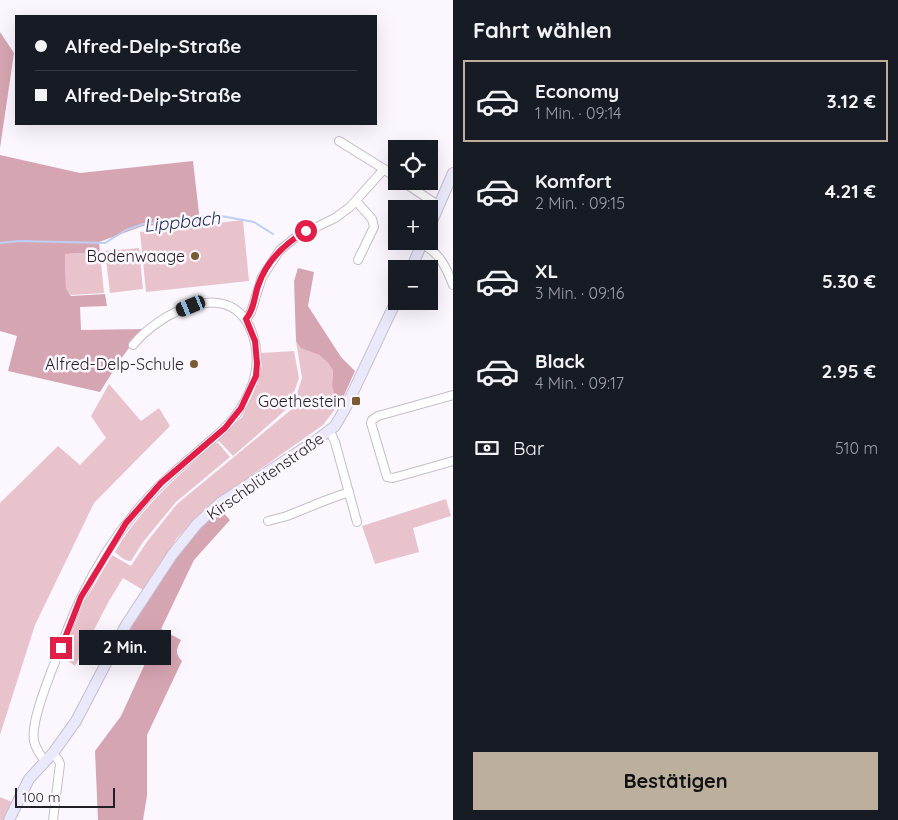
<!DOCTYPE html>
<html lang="de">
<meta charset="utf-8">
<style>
body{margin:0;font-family:Quicksand,sans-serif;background:#20242c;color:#f1f3f6;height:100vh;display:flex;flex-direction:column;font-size:19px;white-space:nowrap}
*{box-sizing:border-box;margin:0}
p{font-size:16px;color:#9ea1a6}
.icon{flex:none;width:28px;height:28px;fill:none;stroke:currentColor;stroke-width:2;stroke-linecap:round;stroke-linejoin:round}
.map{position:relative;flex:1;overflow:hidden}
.details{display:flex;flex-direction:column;background:#171b24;width:445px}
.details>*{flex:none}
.hud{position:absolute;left:15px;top:15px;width:362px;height:110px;border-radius:0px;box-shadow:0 5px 20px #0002;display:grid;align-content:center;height:110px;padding:0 20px;background:#171b24}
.buttons{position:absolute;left:388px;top:140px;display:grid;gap:10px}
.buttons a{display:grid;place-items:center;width:50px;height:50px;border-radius:0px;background:#171b24;box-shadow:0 5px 20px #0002;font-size:25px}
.scale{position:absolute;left:15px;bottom:12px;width:100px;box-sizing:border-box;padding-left:5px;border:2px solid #221f25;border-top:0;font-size:14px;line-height:18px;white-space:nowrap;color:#221f25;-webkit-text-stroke:4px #fcf7fe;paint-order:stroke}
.end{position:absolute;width:22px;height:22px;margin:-11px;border:6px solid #e11d48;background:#fff;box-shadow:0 0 0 2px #fff}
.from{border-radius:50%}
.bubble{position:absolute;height:35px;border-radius:0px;background:#171b24;box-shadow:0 5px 20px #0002;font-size:16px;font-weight:700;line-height:35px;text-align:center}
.car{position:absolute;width:15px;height:30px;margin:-15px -8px;border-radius:6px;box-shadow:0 0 4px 1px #0007;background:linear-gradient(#222 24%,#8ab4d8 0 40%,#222 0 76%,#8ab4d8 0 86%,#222 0)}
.hud b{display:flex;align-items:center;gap:18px;height:48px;font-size:19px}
.hud b+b{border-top:1px solid #363941}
.hud i{width:12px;height:12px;background:#f1f3f6}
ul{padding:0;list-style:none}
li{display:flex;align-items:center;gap:15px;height:82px;margin:0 10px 8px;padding:0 10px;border:2px solid transparent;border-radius:0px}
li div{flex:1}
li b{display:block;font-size:19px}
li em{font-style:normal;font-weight:700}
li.on{border-color:#bcaf9d}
li>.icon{width:45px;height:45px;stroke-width:1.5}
h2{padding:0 20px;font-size:22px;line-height:60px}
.pay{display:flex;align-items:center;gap:12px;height:55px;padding:0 20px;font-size:19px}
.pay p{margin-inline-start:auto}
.button{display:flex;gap:10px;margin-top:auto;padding:10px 20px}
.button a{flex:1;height:58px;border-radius:0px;background:#bcaf9d;color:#111;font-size:20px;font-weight:700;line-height:58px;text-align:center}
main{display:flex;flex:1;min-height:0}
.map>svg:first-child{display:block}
.green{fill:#e9c3cc}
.forest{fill:#d6a5b2}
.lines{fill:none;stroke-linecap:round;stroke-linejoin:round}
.stream{stroke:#bbcff7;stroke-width:2}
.street-casing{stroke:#c6bccc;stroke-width:10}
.secondary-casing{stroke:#c6bccc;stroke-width:12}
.street{stroke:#fff;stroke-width:8}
.secondary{stroke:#eae8fb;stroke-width:10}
.route{stroke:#e11d48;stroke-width:6}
.poi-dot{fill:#7b5b31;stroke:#fcf7fe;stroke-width:2}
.labels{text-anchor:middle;stroke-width:5;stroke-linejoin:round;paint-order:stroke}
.poi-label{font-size:16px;fill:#221f25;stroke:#fcf7fe;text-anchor:end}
.street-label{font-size:16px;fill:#221f25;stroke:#fcf7fe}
.water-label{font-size:18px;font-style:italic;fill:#192d5e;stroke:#fcf7fe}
</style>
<main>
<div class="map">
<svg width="453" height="820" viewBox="0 0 453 820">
<rect width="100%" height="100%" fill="#fcf7fe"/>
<g class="green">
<path d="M243,220L249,281L146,292L140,232Z"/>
<path d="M139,248L143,289L110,293L105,251Z"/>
<path d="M100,252L104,293L71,295L66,288L65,254Z"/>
<path d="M296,341L302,348L319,355L328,363L333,371L332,386L336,399L342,400L323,425L209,505L177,538L143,590L123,578L109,601L75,666L62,656L85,601L112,555L131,566L146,543L177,504L292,409L302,378Z"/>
<path d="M294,351L299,378L289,407L233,456L218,440L242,417L258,384L262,365L261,353Z"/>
<path d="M109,384L141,421L159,408L170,426L94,503L35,625L0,735V503L58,446L80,465L106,438L91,416Z"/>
<path d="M215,443H218L230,457L176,502L143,542L131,561C125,561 119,556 115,552C139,509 178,476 215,443Z"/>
<path d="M446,499L451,516L413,528L419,552L375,564L362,526Z"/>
<path d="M0,797L12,802L4,820H0Z"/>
</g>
<g class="forest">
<path d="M0,32L14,53L0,148Z"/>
<path d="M0,155L80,173L193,161L200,222L143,226L99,242L100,252L65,254L66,288L71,296L105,294L107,306L80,307L81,330L143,329L120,360L100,392L8,371L17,336L0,331Z"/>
<path d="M298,268L314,272L308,306L341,357L355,371L342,400H336L332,386L333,371L328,363L319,355L301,348L296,341L294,281Z"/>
<path d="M220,509L230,520L194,560L161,629L181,640C176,649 175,654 182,661L147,735V796L143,820H98L95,751L121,716L155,642L129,631L156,586L190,539Z"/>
</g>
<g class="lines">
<path class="stream" d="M0,243L19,241L105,243L126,230L143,224L221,216L254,222L273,234"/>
<g class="street-casing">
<g id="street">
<path d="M339,141L384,169"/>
<path d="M402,181L439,206"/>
<path d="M356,201L372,219L374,227L358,260"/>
<path d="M422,244C440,253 446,267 453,285"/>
<path d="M246,319L251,312L262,277L280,250L296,237L335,218L350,207L384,169L396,178"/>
<path d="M453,395L378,416L372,420L371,423L387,477L393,478L453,461"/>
<path d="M330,431L335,442L357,522"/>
<path d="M268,521L287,516L324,501L349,492"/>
<path d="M53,753L59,761L60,764L53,820"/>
<path d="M45,761C40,755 36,749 34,741C31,723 45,689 51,672C61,648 69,622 81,598C97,564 120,529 145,501C160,484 177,469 195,454C211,440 229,427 240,409C256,385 262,358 251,330C228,276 159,313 133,345"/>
</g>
</g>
<g class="secondary-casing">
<g id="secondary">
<path d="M429,228L453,173"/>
<path d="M411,269L423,241"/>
<path d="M9,820L29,779L53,753L76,721L126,625L172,555L197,524L220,503L318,439L335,426L346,407L396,301"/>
</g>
</g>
<use href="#street" class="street"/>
<use href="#secondary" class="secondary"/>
</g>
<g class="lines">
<path class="route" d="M61,648L81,597L126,523L161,483L225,428L241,408L256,376L257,363L255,341L246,319C254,310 254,298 258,286C266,262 284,244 306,231"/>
</g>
<g class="poi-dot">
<circle cx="195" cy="256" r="5"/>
<circle cx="194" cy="364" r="5"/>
<rect x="351" y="396" width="10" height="10" rx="2.5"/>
</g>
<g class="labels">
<g class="poi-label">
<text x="185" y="262">Bodenwaage</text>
<text x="184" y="370">Alfred-Delp-Schule</text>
<text x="346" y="407">Goethestein</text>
</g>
<g class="street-label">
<text transform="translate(265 476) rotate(-35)" y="6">Kirschblütenstraße</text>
</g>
<g class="water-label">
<text transform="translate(182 222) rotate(-6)" y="6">Lippbach</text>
</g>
</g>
</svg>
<div class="buttons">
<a><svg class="icon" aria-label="locate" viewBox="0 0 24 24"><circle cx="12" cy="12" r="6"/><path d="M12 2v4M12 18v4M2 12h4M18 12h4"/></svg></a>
<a>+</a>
<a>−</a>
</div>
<div class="scale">100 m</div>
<i class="end from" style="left:306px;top:231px"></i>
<i class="end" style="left:61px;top:648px"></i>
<div class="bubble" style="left:79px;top:630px;width:92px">2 Min.</div>
<i class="car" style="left:191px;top:306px;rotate:248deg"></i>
<div class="hud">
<b><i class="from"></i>Alfred-Delp-Straße</b>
<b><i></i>Alfred-Delp-Straße</b>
</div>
</div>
<section class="details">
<h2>Fahrt wählen</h2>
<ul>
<li class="on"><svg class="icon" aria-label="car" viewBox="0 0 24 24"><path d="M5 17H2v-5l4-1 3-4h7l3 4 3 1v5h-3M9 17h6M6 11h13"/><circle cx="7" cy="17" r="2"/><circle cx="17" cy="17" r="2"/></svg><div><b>Economy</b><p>1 Min. · 09:14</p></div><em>3.12 €</em></li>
<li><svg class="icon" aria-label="car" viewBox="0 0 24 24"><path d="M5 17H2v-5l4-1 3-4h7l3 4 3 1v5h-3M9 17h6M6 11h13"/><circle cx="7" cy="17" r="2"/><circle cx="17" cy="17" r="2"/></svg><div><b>Komfort</b><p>2 Min. · 09:15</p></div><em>4.21 €</em></li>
<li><svg class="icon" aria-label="car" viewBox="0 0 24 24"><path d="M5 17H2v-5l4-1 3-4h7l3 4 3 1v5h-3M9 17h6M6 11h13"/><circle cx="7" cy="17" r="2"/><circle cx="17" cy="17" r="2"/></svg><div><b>XL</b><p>3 Min. · 09:16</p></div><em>5.30 €</em></li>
<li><svg class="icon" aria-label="car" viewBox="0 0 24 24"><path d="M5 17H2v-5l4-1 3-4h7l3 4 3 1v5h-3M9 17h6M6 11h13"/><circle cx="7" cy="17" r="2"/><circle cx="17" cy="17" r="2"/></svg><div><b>Black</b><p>4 Min. · 09:17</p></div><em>2.95 €</em></li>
</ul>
<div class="pay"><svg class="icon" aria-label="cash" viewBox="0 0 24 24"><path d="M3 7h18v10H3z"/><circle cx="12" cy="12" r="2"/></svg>Bar<p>510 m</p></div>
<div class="button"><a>Bestätigen</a></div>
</section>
</main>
